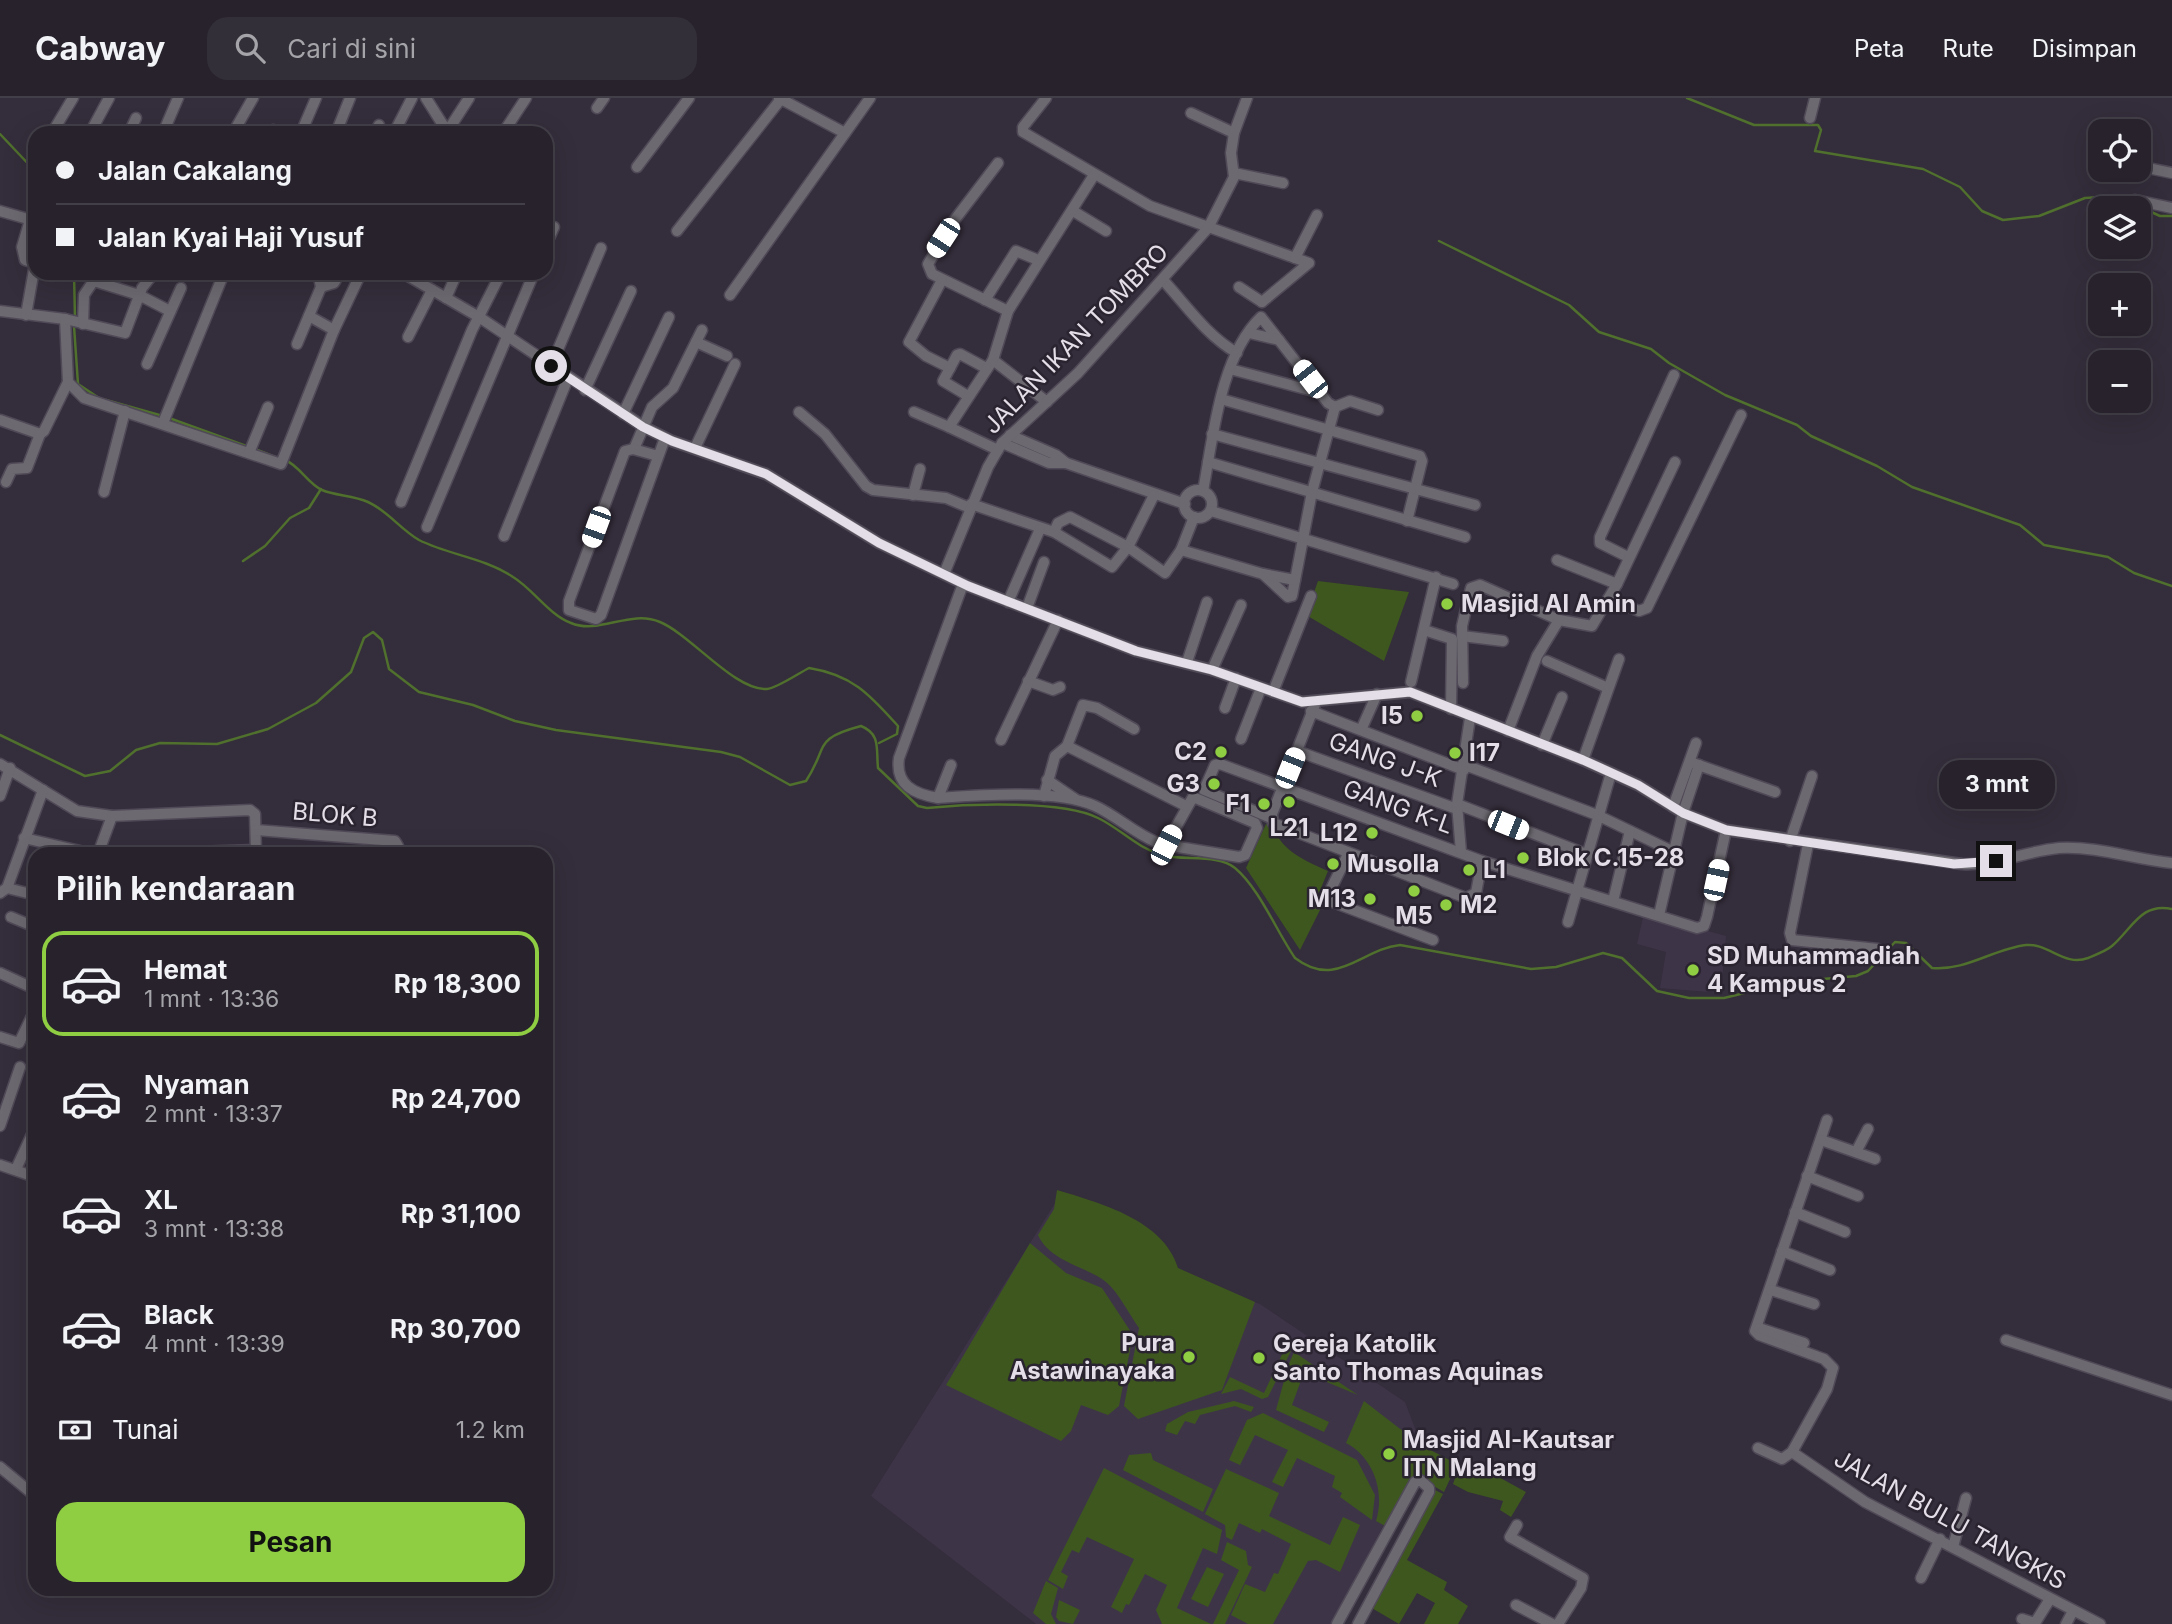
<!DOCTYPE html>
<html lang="id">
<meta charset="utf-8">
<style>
body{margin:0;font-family:Inter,sans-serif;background:#332f38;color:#f1f3f6;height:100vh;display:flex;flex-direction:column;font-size:26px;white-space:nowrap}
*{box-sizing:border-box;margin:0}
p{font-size:23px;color:#a4a4a9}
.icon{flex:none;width:38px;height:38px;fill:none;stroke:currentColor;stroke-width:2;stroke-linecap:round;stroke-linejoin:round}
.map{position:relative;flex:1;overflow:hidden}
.sheet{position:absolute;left:28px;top:749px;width:525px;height:749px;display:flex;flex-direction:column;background:#27222c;border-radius:21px;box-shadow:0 7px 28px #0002,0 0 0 2px #433f48}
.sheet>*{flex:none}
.hud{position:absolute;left:28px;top:28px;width:525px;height:154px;border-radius:21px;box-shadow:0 7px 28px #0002,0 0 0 2px #433f48;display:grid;align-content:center;height:154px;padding:0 28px;background:#27222c}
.tools{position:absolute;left:2088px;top:21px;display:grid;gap:14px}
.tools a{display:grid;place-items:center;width:63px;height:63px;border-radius:14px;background:#27222c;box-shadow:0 7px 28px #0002,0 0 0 2px #433f48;font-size:35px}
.end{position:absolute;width:32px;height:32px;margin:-16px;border:9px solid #e3dee7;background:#111;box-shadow:0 0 0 4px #111}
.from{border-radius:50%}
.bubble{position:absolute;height:49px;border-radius:21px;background:#27222c;box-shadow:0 7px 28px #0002,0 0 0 2px #433f48;font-size:23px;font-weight:700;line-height:49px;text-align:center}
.car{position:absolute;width:21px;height:42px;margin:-21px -10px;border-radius:9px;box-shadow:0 0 5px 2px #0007;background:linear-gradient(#fff 24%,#345 0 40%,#fff 0 76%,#345 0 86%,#fff 0)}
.hud b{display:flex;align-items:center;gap:24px;height:66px;font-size:26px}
.hud b+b{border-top:2px solid #433f48}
.hud i{width:18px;height:18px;background:#f1f3f6}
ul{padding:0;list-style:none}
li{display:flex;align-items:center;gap:21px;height:105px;margin:0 14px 10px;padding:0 14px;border:4px solid transparent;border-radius:21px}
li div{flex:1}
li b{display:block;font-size:26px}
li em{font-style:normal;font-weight:700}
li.active{border-color:#8fcd42}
li>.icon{width:63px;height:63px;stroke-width:1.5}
h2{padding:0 28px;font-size:32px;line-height:84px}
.pay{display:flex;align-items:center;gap:18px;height:77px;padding:0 28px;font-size:26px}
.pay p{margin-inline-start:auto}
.primary-button{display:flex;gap:14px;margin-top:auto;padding:14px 28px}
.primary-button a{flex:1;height:80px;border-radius:21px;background:#8fcd42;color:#111;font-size:28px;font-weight:700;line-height:80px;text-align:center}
header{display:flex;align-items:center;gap:42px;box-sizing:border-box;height:98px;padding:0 35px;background:#27222c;border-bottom:2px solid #433f48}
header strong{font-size:33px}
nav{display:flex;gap:38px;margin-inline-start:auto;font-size:24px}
.search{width:490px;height:63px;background:#332f38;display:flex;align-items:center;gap:18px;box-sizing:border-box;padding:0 24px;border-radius:21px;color:#a4a4a9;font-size:26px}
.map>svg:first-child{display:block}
.built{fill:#3e3448}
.green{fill:#3d571f}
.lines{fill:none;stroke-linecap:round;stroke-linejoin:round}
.stream{stroke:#50702d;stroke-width:2.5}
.minor-casing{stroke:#504957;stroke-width:13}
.minor{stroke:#6c6970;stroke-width:10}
.route{stroke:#e3dee7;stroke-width:9}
.poi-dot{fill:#8fcd42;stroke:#2a2330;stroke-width:2.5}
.labels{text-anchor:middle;stroke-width:5;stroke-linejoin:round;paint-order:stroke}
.street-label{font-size:24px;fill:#e3dee7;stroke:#2a2330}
.poi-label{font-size:24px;font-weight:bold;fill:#e3dee7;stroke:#2a2330;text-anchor:start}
</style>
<header>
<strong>Cabway</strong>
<div class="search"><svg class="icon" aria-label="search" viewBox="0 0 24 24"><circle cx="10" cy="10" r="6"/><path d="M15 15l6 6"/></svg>Cari di sini</div>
<nav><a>Peta</a><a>Rute</a><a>Disimpan</a></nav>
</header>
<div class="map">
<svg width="2172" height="1526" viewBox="0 0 2172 1526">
<rect width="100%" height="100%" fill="#342d3b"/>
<g class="built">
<path d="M1644,815L1726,838L1721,895L1660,890L1666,854L1637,846Z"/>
<path d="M1059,1099L1172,1175L1260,1206L1405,1304L1423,1351L1332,1526H1036L871,1398Z"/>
</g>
<g class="green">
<path d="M1318,483L1409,494L1384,563L1306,517Z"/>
<path d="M1266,726L1273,729C1283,754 1304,762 1328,773L1319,795L1321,810L1300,852L1246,770Z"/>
<path d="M1057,1092C1100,1105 1164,1122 1178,1170L1255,1204L1222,1292L1138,1321L1124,1308L1139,1230C1129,1216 1119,1195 1106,1184C1086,1168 1050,1164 1038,1137L1054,1111Z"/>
<path d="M1030,1145L1066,1175L1102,1190L1133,1237L1119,1308L1108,1317L1081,1307L1071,1333L1061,1343L946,1287Z"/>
<path d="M1285,1250L1291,1253L1268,1299L1262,1301L1241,1291L1221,1296L1230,1279L1264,1295Z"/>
<path d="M1294,1254L1358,1297L1288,1268Z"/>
<path d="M1292,1273L1303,1277L1292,1307L1329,1324L1324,1334L1276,1312L1285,1279Z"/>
<path d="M1234,1303L1254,1309L1251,1314L1235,1308L1200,1317L1195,1326L1185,1323L1177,1337L1165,1333L1167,1326L1188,1314Z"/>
<path d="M1364,1303L1421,1347L1457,1366L1444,1394L1418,1379L1387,1429L1376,1423C1385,1394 1374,1360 1346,1345Z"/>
<path d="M1263,1315L1357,1362L1375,1397L1372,1422L1340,1399L1342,1395L1332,1389L1335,1378L1297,1360L1283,1389L1272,1384L1288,1352L1255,1337L1240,1367L1229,1362L1247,1322Z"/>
<path d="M1151,1355L1153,1362L1213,1391L1203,1414L1123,1372L1129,1357Z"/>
<path d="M1459,1369L1495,1377L1526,1394L1511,1419L1500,1412L1503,1403L1468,1394L1453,1386Z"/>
<path d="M1104,1370L1222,1432L1217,1456L1203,1450L1177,1510L1211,1526H1162L1156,1512L1167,1487L1145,1476L1129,1507L1126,1506L1122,1515L1111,1509L1134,1461L1087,1439L1079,1455L1072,1452L1061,1474L1068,1478L1063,1491L1048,1482Z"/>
<path d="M1226,1371L1279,1395L1269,1418L1330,1447L1343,1419L1360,1427L1340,1474L1316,1462L1308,1463L1273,1526H1248L1231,1517L1245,1486L1265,1494L1274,1475L1278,1476L1291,1446L1262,1431L1260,1435L1239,1425L1232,1442L1226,1439L1225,1427L1205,1416Z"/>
<path d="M1433,1391L1443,1396L1407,1462L1447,1484L1444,1492L1468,1508L1458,1526H1424L1435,1505L1417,1495L1399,1526L1370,1509Z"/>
<path d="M1227,1444L1246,1453L1248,1467L1252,1469L1225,1526H1213L1239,1472L1221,1462Z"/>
<path d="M1207,1469L1224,1476L1208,1509L1191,1501Z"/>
<path d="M1046,1483L1058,1490L1051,1516L1056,1526H1046L1033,1515Z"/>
<path d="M1059,1502L1080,1512L1073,1526L1059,1523L1056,1519Z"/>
</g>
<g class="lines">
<g class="stream">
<path d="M1687,0L1754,27H1818L1821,32L1815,53L1923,71L1960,89L1982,113L2003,122L2039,118L2085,100L2117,98L2131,103"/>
<path d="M0,36L35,73"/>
<path d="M2136,107L2160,118H2172"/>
<path d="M1439,143L1569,207L1599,234L1651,251L1669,265L1725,297L1797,327L1811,338L1877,368L1912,389L2020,427L2044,447L2108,459L2134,475L2172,488"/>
<path d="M74,175L75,221"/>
<path d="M74,228L78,286L99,300"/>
<path d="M106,302L163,318"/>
<path d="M169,320L249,349"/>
<path d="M255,351L275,359"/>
<path d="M285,362C300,368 307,385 322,392C336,398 353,397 368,404C388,413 400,431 419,442C449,457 485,460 513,479C533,491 549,517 571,525C599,537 630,511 660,524C691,537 735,593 767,591C777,590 799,575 809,570C853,577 870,597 898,628L897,636L879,645"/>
<path d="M243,463L265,448L290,420L309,410L321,391"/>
<path d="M0,637L85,678L110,673L136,652L160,645L217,646L268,631L316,605L351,574L364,540L373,534L382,542L389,571L419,594L473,607L515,623L556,632L721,654L740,659L790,687L806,683C829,648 812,641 861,628C881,636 876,651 878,670L918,708L927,710C968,706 1062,702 1098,720C1121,731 1137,750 1162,757C1184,763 1218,756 1235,770C1259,790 1277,834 1295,860C1337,892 1361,851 1400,847L1531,871L1556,869L1603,855L1622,860L1657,893L1689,900H1724L1790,884L1856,878L1868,873L1895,844L1906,845L1932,870C1966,873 1993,851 2026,847C2049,845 2064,869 2088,860C2095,857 2106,853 2112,848C2132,831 2141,804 2172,811"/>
</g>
<g class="minor-casing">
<g id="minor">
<path d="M426,0L448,35"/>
<path d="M779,0L845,35"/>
<path d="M1046,0L1023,29V34L1150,108L1309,165L1262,204"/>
<path d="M597,10L604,0"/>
<path d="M1191,15L1234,35"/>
<path d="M1810,20L1815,0"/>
<path d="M447,34L469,0"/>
<path d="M52,35L73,0"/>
<path d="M90,35L109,0"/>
<path d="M129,35L136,20"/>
<path d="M167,35L166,28L178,0"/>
<path d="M233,35L253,0"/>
<path d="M272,35L273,32"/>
<path d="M301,35L316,0"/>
<path d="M336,35L350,0"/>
<path d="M375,35L379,27"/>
<path d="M394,35L412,0"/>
<path d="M503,35L526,0"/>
<path d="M33,64L35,62"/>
<path d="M998,65L953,124L928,166L932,176L1008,213"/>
<path d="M2138,68L2172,75"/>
<path d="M637,69L689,0"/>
<path d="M1234,75L1283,85"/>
<path d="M2135,102L2172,110"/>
<path d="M0,113L35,123"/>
<path d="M1073,113L1106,133"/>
<path d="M30,122L22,149L25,162L35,165"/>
<path d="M677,133L781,1"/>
<path d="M546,147L554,129"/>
<path d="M1295,160L1317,117"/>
<path d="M403,175L479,219L644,329L672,343L766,376L879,445L968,488L1136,553L1212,572L1302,604L1410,594L1583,662L1638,687L1683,715L1726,732L1962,766C1996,768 2026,753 2059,750C2098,748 2133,761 2172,765"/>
<path d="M942,182L909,244L926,258L950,270"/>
<path d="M1163,182C1187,208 1206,237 1237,255"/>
<path d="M94,183L139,197L170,213"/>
<path d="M321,189L334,185L340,175"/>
<path d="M1239,189L1262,204"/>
<path d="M730,197L870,0"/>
<path d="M446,200L457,175"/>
<path d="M985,202L1016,153L1038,162"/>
<path d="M0,213L65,221L68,284L84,300L281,366L334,232L361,175"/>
<path d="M26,217L35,166"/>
<path d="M309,218L334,232"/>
<path d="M65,221L125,235L142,190L154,175"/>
<path d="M83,226L84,197L99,175"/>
<path d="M408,239L432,192"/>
<path d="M696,244L727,258"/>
<path d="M297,246L321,189L318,175"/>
<path d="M993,262L1047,304"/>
<path d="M147,266L181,190"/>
<path d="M551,268L601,150"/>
<path d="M1230,271L1321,295"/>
<path d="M585,292L631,193"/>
<path d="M968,298L943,283L957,257L960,256L986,270"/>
<path d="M1221,301L1420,358L1422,363L1407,423"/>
<path d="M1335,309L1350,303L1378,312"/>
<path d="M799,314L825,336L866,388L873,392L946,400L970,410"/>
<path d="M914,314L949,329"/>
<path d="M623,316L669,219"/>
<path d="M0,322L40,336L44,333L68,284"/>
<path d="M163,325L224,175"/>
<path d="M1212,336L1475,407"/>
<path d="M1010,337L1056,357L1066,365L1185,406"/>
<path d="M1002,345L1049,365H1066"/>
<path d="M695,350L735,266"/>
<path d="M634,351L652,309L673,290L702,232"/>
<path d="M998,352L949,329L993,262L1008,213L1094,77"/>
<path d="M249,355L268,309"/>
<path d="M658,358L633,351L625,353L569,503V512L596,521L601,517L665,340"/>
<path d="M1208,364L1465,439"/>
<path d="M6,384L12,371L27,370L40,336"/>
<circle cx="1198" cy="406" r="14"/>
<path d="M1203,393C1213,340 1220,258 1261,219L1279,242"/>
<path d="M104,394L125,313"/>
<path d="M913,397L920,371"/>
<path d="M401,404L472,232L501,175"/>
<path d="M971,406L1054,434L1112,469L1128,449L1154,397"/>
<path d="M1211,413L1453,486"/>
<path d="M427,429L534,175"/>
<path d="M1054,434L1058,425L1070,419L1128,449L1165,475L1181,452L1194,419"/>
<path d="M504,438L568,280"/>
<path d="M1181,452L1263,476L1288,499L1292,498L1312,394L1335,309L1328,305L1279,242L1249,235"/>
<path d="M1628,459L1600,445V439L1674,277"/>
<path d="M1557,462L1617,486"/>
<path d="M944,476L988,369L1002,345L1078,275L1208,130L1234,79L1231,55L1234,35L1247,0"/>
<path d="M1263,476L1295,482"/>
<path d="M963,486L899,660C895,687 914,696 938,700C980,697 1058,691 1095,708C1117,718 1134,735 1156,744L1166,747L1239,759L1245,757L1257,730L1255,725L1193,699L1166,747"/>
<path d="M1608,501L1639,513L1647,510L1741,317"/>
<path d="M1008,504L1040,431"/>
<path d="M1027,510L1044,464"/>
<path d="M1424,532L1452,541L1451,611"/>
<path d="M1462,538L1503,543"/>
<path d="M1547,563L1608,590"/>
<path d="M1187,564L1207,504"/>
<path d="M1212,572L1241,507"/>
<path d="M1028,583L1053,592L1060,589"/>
<path d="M1411,584L1436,479"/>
<path d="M1463,585L1462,528L1471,490L1480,487L1559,522L1592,528L1617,486L1675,364"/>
<path d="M1273,594L1311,498"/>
<path d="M1316,604L1272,716L1273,725L1466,800L1476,795L1482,763"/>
<path d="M1225,610L1236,580"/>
<path d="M1311,613L1464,672"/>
<path d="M1361,632L1377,596"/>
<path d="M1508,633L1537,558L1559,522"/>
<path d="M1241,641L1261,590"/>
<path d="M1001,642L1058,522"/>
<path d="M1542,647L1562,599"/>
<path d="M1067,648L1186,708"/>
<path d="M1297,653L1457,711"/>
<path d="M1583,662L1619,561"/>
<path d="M1690,664L1775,694"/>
<path d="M0,666L77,713L112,718L98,756"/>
<path d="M1465,667L1597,717L1674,754"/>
<path d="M1047,682L1075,701"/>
<path d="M0,698L10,670"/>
<path d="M1044,698L1055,658L1067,648L1083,607L1097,610L1134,631"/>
<path d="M938,700L951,667"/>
<path d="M1457,706L1586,756"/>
<path d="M1673,709L1696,645"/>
<path d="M112,718L250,712L255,716L256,756"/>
<path d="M1271,720L1204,692L1215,667L1220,666L1482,763L1697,830L1704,828L1707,819L1726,732"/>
<path d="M256,732L395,743L398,748L394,756"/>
<path d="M24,740L93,756"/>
<path d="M1790,743L1812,678"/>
<path d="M1808,746L1790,835L1792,842L1878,851"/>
<path d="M1461,754L1457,706L1470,620"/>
<path d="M134,756L256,752"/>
<path d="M1348,756L1329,795L1330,803L1433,842"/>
<path d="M7,790L35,797"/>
<path d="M0,795L7,790L43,692"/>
<path d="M1613,803L1630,733"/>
<path d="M1659,817L1683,715L1699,667"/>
<path d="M11,819L35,829"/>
<path d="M1568,824L1611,675"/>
<path d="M0,875L35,891"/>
<path d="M0,939L19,945L35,912"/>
<path d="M1827,1022L1755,1233L1759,1237L1824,1261L1833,1270L1827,1291L1792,1354L1865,1404L2100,1526"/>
<path d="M0,1028L20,969"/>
<path d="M1821,1042L1875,1061"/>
<path d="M1856,1054L1868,1031"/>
<path d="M0,1067L35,1079"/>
<path d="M16,1071L35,1030"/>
<path d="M1807,1078L1858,1098"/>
<path d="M1795,1114L1845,1134"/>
<path d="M1782,1153L1830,1172"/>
<path d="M1771,1192L1814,1206"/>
<path d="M1759,1230L1804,1245"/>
<path d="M2006,1242L2172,1297"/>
<path d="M1758,1350L1782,1361L1792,1354"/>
<path d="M0,1369L35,1398"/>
<path d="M1517,1427L1510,1439L1583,1480L1581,1490L1558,1526"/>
<path d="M1953,1449L1966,1400"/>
<path d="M1921,1480L1940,1441"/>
<path d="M1516,1507L1552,1526"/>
<path d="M2022,1521L2035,1525L2050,1501"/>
<path d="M1337,1526L1415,1384L1420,1382L1429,1390V1394L1358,1526"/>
<path d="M2066,1526L2073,1513"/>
</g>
</g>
<use href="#minor" class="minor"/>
</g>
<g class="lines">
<path class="route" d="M551,268L643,329L672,343L766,376L879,445L968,488L1136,553L1212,572L1302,604L1410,594L1583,662L1638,687L1683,715L1726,732L1954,766L1996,763"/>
</g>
<g class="poi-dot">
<circle cx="1447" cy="506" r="7"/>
<circle cx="1417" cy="618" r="7"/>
<circle cx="1221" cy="654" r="7"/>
<circle cx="1455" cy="655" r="7"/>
<circle cx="1214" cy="686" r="7"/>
<circle cx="1289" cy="704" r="7"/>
<circle cx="1264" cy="706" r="7"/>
<circle cx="1372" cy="735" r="7"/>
<circle cx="1523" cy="760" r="7"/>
<circle cx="1333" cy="766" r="7"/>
<circle cx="1469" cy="772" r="7"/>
<circle cx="1414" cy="793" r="7"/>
<circle cx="1370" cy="801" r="7"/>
<circle cx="1446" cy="807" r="7"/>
<circle cx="1693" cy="872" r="7"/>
<circle cx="1189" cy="1259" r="7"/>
<circle cx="1259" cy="1260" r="7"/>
<circle cx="1389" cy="1356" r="7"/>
</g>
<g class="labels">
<g class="street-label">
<text transform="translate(1076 241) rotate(-46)" y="8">JALAN IKAN TOMBRO</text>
<text transform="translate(1385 662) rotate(20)" y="8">GANG J-K</text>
<text transform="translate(1398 709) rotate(20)" y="8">GANG K-L</text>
<text transform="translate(335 717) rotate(5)" y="8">BLOK B</text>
<text transform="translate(1950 1422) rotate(29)" y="8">JALAN BULU TANGKIS</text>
</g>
<g class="poi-label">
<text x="1461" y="514">Masjid Al Amin</text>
<text x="1403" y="626" text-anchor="end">I5</text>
<text x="1207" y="662" text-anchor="end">C2</text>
<text x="1469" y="663">I17</text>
<text x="1200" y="694" text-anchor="end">G3</text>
<text x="1250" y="714" text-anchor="end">F1</text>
<text x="1289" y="738" text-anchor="middle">L21</text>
<text x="1358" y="743" text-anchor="end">L12</text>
<text x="1537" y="768">Blok C.15-28</text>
<text x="1347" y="774">Musolla</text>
<text x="1483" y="780">L1</text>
<text x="1356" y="809" text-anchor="end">M13</text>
<text x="1460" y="815">M2</text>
<text x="1414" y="826" text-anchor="middle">M5</text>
<text x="1707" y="866">SD Muhammadiah<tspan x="1707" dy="28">4 Kampus 2</tspan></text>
<text x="1175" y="1253" text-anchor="end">Pura<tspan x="1175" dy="28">Astawinayaka</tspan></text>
<text x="1273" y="1254">Gereja Katolik<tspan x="1273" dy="28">Santo Thomas Aquinas</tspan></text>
<text x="1403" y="1350">Masjid Al-Kautsar<tspan x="1403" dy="28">ITN Malang</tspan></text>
</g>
</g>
</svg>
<div class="tools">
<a><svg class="icon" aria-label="locate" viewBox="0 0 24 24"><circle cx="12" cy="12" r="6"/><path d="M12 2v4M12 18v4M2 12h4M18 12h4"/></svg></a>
<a><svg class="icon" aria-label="layers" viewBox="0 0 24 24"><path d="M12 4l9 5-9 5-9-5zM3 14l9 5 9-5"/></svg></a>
<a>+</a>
<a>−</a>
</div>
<i class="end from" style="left:551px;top:268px"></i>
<i class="end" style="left:1996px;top:763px"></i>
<div class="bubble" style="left:1939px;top:662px;width:116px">3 mnt</div>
<i class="car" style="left:943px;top:140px;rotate:213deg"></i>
<i class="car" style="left:1310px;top:281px;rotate:322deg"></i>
<i class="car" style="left:596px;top:429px;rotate:200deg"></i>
<i class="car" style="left:1290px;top:670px;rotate:22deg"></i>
<i class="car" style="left:1508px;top:727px;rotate:112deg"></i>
<i class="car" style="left:1166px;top:747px;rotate:27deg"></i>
<i class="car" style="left:1716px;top:782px;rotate:12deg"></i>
<div class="hud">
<b><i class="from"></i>Jalan Cakalang</b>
<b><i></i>Jalan Kyai Haji Yusuf</b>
</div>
<section class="sheet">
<h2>Pilih kendaraan</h2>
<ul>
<li class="active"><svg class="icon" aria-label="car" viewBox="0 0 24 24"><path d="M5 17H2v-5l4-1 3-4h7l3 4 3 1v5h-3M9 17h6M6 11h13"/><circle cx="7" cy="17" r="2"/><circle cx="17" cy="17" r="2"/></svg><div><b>Hemat</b><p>1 mnt · 13:36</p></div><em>Rp 18,300</em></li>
<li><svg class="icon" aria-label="car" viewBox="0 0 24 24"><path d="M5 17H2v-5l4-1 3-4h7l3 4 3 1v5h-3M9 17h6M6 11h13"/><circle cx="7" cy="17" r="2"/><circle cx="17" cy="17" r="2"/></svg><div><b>Nyaman</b><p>2 mnt · 13:37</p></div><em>Rp 24,700</em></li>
<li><svg class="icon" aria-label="car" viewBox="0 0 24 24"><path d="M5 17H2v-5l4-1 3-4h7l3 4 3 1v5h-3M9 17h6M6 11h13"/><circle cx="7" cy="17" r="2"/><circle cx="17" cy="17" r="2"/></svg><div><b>XL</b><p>3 mnt · 13:38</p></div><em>Rp 31,100</em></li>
<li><svg class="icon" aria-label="car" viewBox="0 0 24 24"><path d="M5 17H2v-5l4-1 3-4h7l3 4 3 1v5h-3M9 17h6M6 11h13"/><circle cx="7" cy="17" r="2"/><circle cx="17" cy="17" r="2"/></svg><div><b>Black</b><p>4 mnt · 13:39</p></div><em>Rp 30,700</em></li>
</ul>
<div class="pay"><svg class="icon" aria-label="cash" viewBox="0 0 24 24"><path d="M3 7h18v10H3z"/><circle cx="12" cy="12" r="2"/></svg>Tunai<p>1.2 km</p></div>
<div class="primary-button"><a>Pesan</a></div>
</section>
</div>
